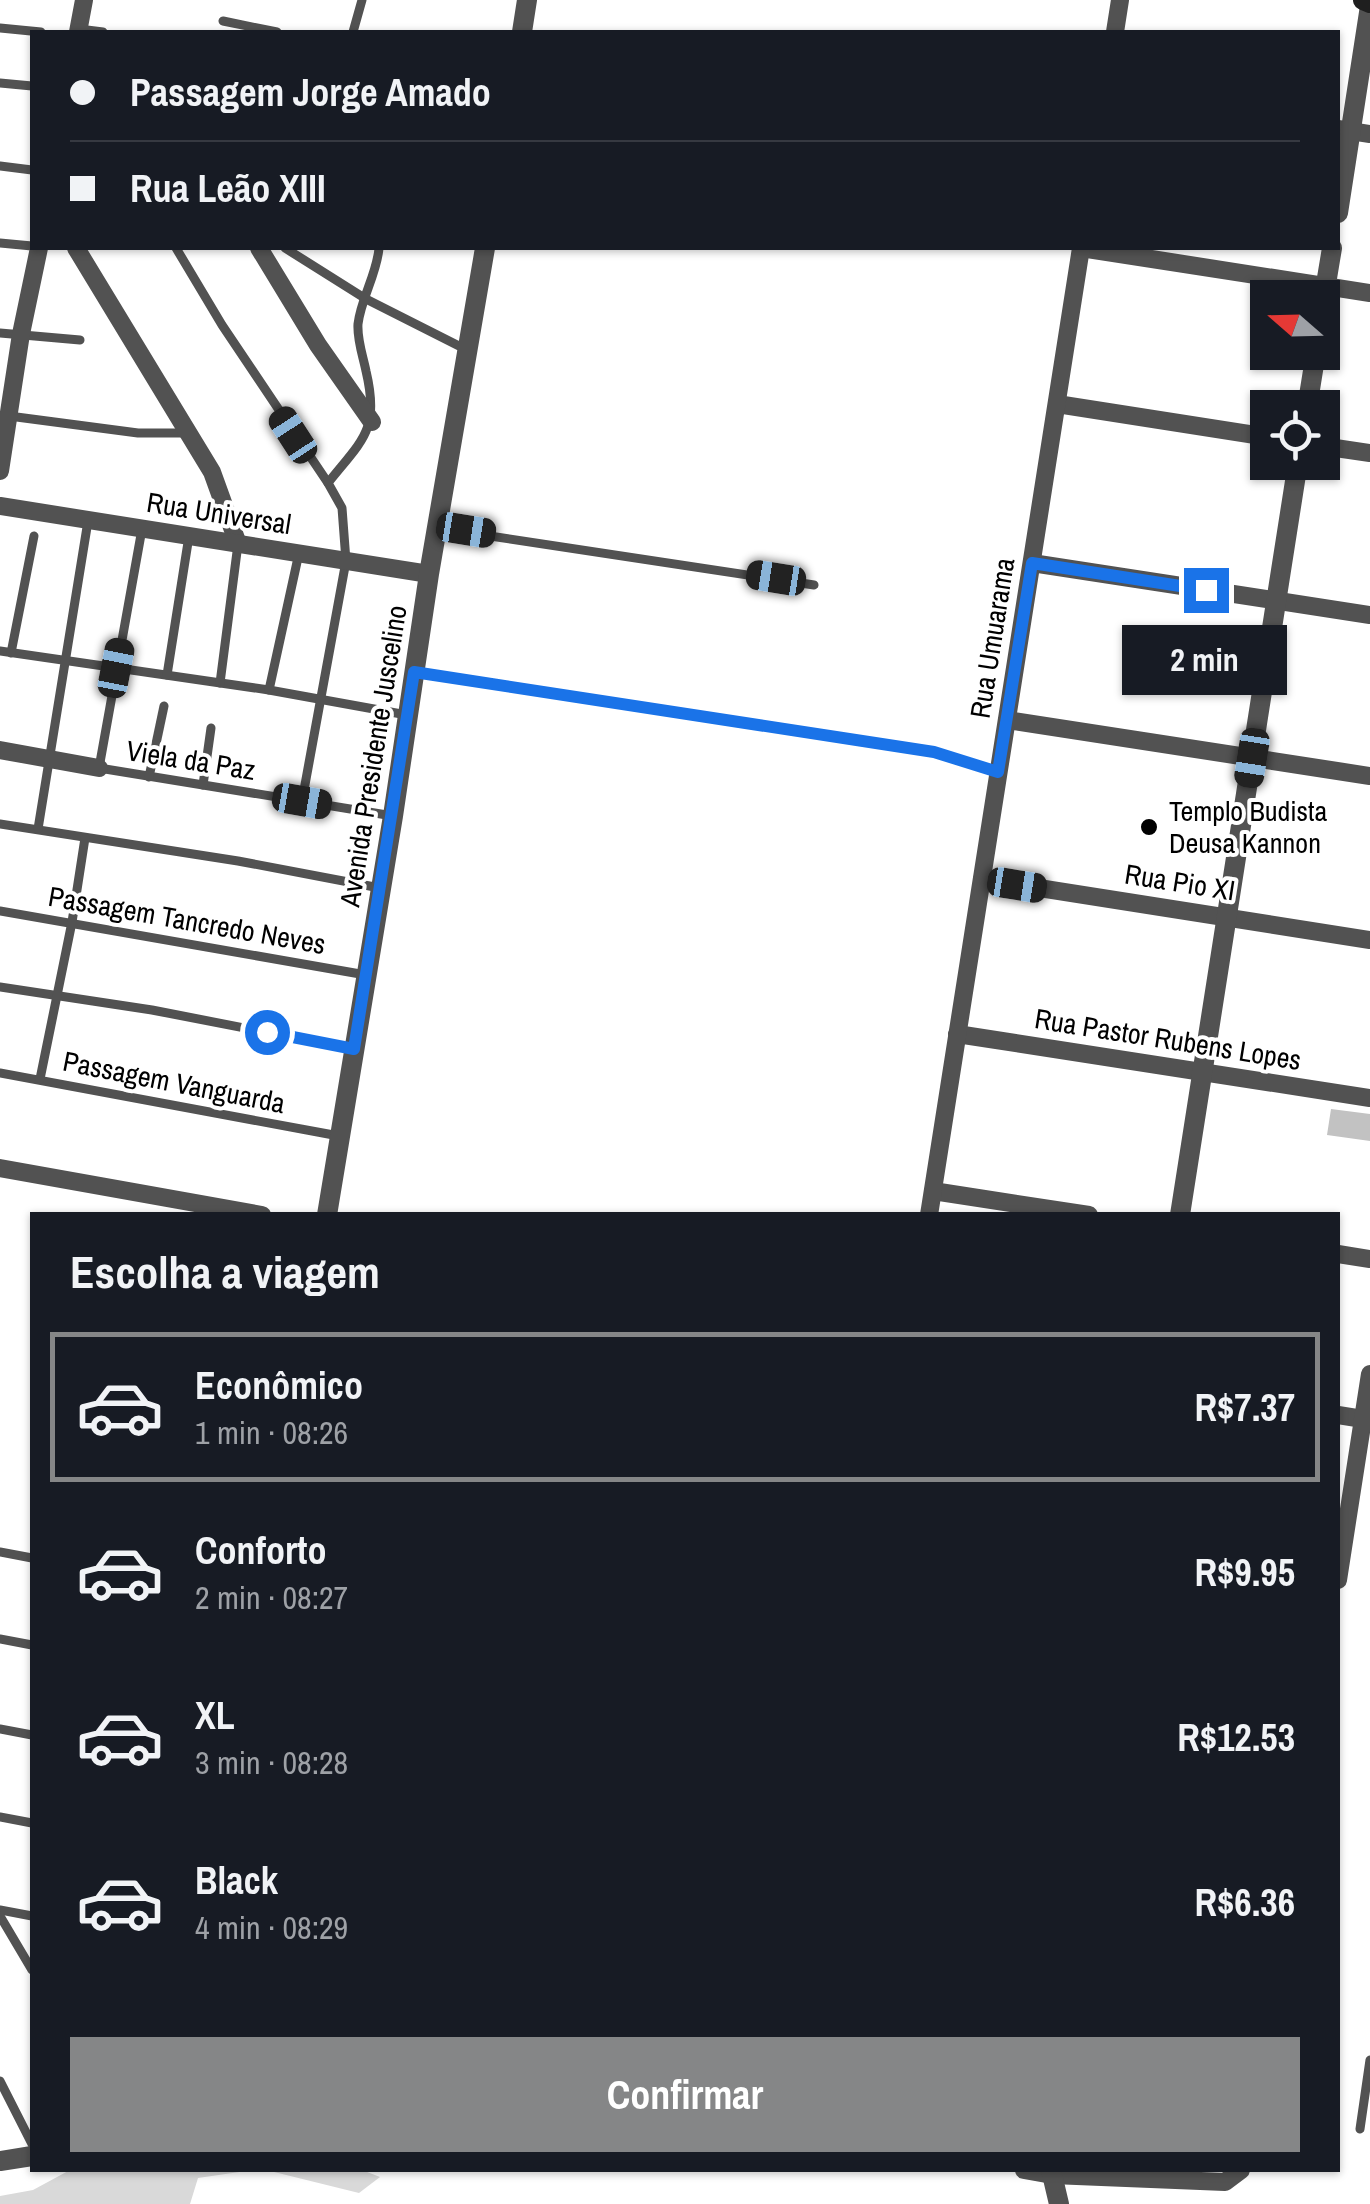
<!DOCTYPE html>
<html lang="pt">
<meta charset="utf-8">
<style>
body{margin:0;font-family:"Archivo Narrow",sans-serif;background:#20242c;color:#f1f3f6;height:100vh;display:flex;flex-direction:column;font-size:38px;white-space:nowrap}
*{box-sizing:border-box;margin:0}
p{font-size:32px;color:#9ea1a6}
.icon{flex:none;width:55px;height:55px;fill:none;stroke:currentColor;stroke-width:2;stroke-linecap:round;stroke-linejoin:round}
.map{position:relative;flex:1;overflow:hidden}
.details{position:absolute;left:30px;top:1212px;width:1310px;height:960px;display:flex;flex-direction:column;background:#171b24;border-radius:0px;box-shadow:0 2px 8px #0004}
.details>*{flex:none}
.top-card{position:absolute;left:30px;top:30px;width:1310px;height:220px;border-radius:0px;box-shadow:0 2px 8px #0004;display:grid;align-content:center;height:220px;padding:0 40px;background:#171b24}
.needle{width:65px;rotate:290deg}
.tools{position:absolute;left:1250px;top:280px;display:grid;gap:20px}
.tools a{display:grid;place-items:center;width:90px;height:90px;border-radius:0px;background:#171b24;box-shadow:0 2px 8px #0004;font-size:50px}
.end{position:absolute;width:45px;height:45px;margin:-22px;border:12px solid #1a73e8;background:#fff;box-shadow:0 0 0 5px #fff}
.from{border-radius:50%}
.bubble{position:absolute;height:70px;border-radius:0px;background:#171b24;box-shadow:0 2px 8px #0004;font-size:32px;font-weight:700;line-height:70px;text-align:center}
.car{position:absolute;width:30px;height:60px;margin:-30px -15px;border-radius:12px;box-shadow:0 0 8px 2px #0007;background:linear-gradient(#222 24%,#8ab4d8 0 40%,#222 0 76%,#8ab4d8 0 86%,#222 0)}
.top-card b{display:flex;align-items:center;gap:35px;height:95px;font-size:38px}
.top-card b+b{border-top:2px solid #363941}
.top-card i{width:25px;height:25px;background:#f1f3f6}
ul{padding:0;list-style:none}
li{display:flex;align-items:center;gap:30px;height:150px;margin:0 20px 15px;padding:0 20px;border:5px solid transparent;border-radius:0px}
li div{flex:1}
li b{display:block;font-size:38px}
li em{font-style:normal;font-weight:700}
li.selected{border-color:#858687}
li>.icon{width:90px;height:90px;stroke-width:1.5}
h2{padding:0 40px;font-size:45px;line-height:120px}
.cta{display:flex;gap:20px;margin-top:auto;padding:20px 40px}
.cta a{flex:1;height:115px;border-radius:0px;background:#858687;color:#fff;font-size:40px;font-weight:700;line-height:115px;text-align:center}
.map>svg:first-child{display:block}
.green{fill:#d9d9d9}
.building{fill:#c2c2c2}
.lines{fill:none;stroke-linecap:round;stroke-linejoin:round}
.service{stroke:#525252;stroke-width:9}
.minor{stroke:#525252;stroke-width:18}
.tertiary{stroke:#525252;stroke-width:20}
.secondary{stroke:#1f1f1f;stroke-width:20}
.route{stroke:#1a73e8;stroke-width:12}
.poi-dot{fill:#000;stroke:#fff;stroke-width:4}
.labels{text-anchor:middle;stroke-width:8;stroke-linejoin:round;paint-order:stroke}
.street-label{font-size:28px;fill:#000;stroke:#fff}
.poi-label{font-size:28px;fill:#000;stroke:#fff;text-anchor:start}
</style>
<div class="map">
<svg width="1370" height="2204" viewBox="0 0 1370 2204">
<rect width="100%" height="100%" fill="#fff"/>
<g class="green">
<path d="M70,2170H253L198,2178L190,2204H0V2196L33,2190Z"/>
<path d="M266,2170H362L380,2177L359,2193Z"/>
</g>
<path class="building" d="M1331,1109L1370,1114V1141L1327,1135Z"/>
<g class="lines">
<g class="service">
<path d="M223,21L277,32"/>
<path d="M0,28L41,32"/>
<path d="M79,29L103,32"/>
<path d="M353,32L362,0"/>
<path d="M0,83L32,86"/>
<path d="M0,166L32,170"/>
<path d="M0,243L32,246"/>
<path d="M176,248L222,325L328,483"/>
<path d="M285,248L366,299L465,349"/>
<path d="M0,333L80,340"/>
<path d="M9,416L138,433H187"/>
<path d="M437,528L814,585"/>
<path d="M142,529L99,768L393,816"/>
<path d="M0,651L269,690L407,715"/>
<path d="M11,653L34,536"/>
<path d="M417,672L933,752L999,772"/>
<path d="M167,675L189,536"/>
<path d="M220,683L238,544"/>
<path d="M269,690L299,553"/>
<path d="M149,777L164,706"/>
<path d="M203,785L211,728"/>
<path d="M302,801L346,561L342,508L328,483C363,439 380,430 366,371C363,356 357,340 358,324C361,298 377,274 379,248"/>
<path d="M0,824L238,861L380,888"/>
<path d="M38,829L88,521"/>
<path d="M0,911L366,975"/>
<path d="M0,987L152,1010L352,1049"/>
<path d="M0,1073L339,1136"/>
<path d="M40,1079L72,922L85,838"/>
<path d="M0,1552L32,1558"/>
<path d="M0,1639L32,1645"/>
<path d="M0,1729L32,1735"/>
<path d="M0,1817L32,1823"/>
<path d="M0,1910L32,1916"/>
<path d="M0,1916L32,1970"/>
<path d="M0,2081L32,2144"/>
<path d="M1360,2129L1370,2060"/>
</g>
<g class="minor">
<path d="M78,32L84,0"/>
<path d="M1115,32L1120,0"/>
<path d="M1338,129L1370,134"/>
<path d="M76,248L212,472L238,544"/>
<path d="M259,248L318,345L372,422"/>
<path d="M1081,248L1370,293"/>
<path d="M1057,404L1268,437"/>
<path d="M1322,446L1370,453"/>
<path d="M0,471L21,334L39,248"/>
<path d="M0,506L429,574"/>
<path d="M1032,563L1370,615"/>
<path d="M1007,720L1370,776"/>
<path d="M0,750L99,768"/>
<path d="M982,879L1370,940"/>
<path d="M957,1034L1370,1098"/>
<path d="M0,1168L262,1215"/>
<path d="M933,1191L1089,1215"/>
<path d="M929,1215L1081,248"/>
<path d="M1338,1254L1370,1259"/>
<path d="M1338,1415L1363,1419"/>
<path d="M1338,1580L1370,1374"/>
<path d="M1024,2170L1052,2175L1225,2182L1241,2170"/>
</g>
<g class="tertiary">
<path d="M522,32L527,0"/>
<path d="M1338,213L1370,6"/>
<path d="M1322,308L1332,248"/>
<path d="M1307,408L1316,352"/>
<path d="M327,1215L393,816L429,574L485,248"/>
<path d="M1180,1215L1298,462"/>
<path d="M0,2161L32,2156"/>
<path d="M1051,2170L1059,2204"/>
</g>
<path class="secondary" d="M1363,0L1370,3"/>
</g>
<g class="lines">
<path class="route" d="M267,1032L354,1049L414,672L934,752L998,772L1032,563L1206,590"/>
</g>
<circle class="poi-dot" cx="1149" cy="827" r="10"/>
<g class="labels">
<g class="street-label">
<text transform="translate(219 513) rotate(9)" y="10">Rua Universal</text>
<text transform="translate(992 638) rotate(-81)" y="10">Rua Umuarama</text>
<text transform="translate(373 756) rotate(-81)" y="10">Avenida Presidente Juscelino</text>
<text transform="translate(191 760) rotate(9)" y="10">Viela da Paz</text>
<text transform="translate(1180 882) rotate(9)" y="10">Rua Pio XI</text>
<text transform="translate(187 920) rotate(10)" y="10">Passagem Tancredo Neves</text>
<text transform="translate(1168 1039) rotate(9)" y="10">Rua Pastor Rubens Lopes</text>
<text transform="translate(174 1082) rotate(11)" y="10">Passagem Vanguarda</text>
</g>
<g class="poi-label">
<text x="1169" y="821">Templo Budista<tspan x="1169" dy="32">Deusa Kannon</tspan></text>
</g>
</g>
</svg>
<div class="tools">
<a><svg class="needle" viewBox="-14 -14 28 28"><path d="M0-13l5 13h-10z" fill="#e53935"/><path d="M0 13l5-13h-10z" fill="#9ea1a6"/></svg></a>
<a><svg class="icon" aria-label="locate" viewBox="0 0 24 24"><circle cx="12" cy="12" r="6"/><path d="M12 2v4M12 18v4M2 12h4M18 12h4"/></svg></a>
</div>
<i class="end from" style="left:267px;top:1032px"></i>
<i class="end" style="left:1206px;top:590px"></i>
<div class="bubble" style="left:1122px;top:625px;width:165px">2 min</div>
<i class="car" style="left:293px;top:435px;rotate:327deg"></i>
<i class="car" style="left:466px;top:530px;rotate:99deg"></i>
<i class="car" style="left:776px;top:578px;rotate:279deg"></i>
<i class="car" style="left:116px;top:668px;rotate:11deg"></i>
<i class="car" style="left:1252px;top:758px;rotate:189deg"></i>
<i class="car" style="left:302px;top:801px;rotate:100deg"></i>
<i class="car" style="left:1017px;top:885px;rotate:99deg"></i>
<div class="top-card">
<b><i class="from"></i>Passagem Jorge Amado</b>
<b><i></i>Rua Leão XIII</b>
</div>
<section class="details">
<h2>Escolha a viagem</h2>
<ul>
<li class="selected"><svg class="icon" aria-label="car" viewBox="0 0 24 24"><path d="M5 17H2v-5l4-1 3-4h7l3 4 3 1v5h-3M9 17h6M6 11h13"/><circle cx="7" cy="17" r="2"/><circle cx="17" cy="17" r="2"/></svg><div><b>Econômico</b><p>1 min · 08:26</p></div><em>R$7.37</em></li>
<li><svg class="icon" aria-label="car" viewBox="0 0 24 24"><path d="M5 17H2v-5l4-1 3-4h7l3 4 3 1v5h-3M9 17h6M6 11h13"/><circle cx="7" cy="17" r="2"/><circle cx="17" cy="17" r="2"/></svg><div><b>Conforto</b><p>2 min · 08:27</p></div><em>R$9.95</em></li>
<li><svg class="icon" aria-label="car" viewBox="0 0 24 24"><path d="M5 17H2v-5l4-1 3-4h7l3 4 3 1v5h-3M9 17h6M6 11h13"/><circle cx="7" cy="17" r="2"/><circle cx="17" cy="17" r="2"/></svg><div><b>XL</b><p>3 min · 08:28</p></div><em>R$12.53</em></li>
<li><svg class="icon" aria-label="car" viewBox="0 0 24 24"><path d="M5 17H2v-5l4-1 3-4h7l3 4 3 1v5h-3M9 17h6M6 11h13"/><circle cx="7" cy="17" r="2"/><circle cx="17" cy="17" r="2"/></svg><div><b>Black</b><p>4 min · 08:29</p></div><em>R$6.36</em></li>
</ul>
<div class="cta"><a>Confirmar</a></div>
</section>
</div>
